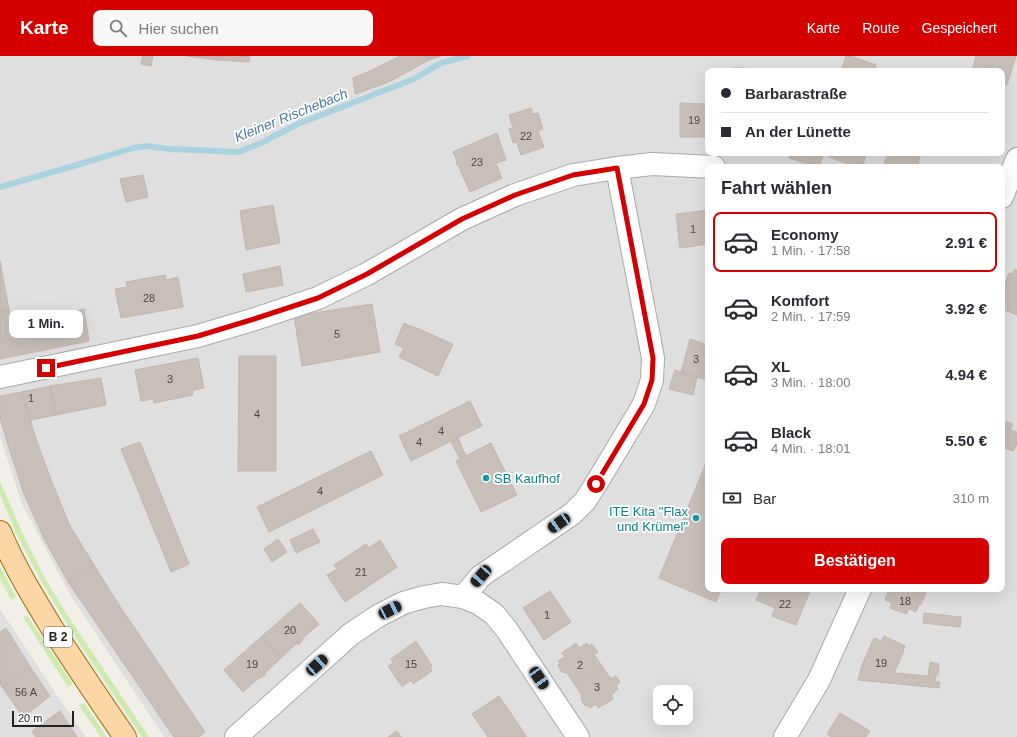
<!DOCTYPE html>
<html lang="de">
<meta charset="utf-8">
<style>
body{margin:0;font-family:Helvetica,sans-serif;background:#f7f7f7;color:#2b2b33;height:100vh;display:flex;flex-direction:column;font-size:15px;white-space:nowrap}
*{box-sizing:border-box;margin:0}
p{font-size:13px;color:#7c7c81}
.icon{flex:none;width:22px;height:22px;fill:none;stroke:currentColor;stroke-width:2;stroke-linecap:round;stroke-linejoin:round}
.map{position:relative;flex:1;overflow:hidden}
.details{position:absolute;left:705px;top:108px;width:300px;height:428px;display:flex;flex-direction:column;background:#fff;border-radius:8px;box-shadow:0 4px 16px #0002}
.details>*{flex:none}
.banner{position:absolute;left:705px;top:12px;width:300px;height:88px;border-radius:8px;box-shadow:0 4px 16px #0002;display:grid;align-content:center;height:88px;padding:0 16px;background:#fff}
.controls{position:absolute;left:653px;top:629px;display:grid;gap:8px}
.controls a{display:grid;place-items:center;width:40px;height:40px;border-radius:8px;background:#fff;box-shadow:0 4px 16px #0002;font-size:20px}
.scale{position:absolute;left:12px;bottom:10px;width:62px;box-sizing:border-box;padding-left:4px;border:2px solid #222;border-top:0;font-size:11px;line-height:14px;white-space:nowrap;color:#222;-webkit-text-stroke:3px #fff;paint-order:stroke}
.end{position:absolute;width:18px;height:18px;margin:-9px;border:5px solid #d40000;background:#fff;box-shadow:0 0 0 2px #fff}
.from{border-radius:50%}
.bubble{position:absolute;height:28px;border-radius:8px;background:#fff;box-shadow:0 4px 16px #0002;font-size:13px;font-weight:700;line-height:28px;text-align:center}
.car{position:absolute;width:12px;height:24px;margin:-12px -6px;border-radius:5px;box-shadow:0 0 3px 1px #0007;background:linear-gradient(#222 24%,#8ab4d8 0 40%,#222 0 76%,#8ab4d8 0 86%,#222 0)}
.banner b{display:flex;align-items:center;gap:14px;height:38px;font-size:15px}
.banner b+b{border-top:1px solid #e1e1e2}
.banner i{width:10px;height:10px;background:#2b2b33}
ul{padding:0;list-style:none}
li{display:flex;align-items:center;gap:12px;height:60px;margin:0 8px 6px;padding:0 8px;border:2px solid transparent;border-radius:8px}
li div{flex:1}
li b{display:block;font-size:15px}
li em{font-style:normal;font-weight:700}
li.current{border-color:#d40000}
li>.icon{width:36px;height:36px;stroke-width:1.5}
h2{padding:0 16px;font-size:18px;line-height:48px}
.pay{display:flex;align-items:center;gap:10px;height:44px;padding:0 16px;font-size:15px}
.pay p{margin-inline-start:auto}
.cta{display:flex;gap:8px;margin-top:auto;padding:8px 16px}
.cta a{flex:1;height:46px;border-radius:8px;background:#d40000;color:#fff;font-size:16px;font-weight:700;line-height:46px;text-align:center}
header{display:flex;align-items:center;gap:24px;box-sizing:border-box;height:56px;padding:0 20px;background:#d40000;color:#fff}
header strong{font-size:19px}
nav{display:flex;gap:22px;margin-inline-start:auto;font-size:14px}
.search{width:280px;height:36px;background:#f7f7f7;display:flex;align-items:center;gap:10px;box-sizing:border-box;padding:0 14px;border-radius:8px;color:#7c7c81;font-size:15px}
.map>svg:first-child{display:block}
.residential{fill:#e0dfdf;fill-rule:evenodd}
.grass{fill:#cdebb0}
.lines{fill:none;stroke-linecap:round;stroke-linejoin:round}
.stream{stroke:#aad3df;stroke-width:6}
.building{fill:#c7bfb8;stroke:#c4b6ab}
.minor-casing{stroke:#a9a9a9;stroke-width:24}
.major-casing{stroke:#a06b00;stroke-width:24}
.minor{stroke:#fff;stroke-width:22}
.major{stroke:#fcd6a4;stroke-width:22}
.route{stroke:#d40000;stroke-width:5}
.culture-dot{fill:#0f9aa8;stroke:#fff;stroke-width:1.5}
.labels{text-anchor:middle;stroke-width:3.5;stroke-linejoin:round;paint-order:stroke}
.number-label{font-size:11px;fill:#4b4948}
.shield{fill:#fff;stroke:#646464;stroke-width:1}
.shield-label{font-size:12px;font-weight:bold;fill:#222}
.culture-label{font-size:13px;fill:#0d838f;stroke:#fff;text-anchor:start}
.water-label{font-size:14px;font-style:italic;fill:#4a7aab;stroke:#fff}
</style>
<header>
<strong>Karte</strong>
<div class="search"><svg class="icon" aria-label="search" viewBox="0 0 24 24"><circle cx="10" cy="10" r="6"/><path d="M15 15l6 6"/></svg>Hier suchen</div>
<nav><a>Karte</a><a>Route</a><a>Gespeichert</a></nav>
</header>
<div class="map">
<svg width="1017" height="681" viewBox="0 0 1017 681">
<rect width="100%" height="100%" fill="#f2efe9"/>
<g class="residential">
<path d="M0,0H1017V681H164L69,537L22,448L0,380ZM708,15H1002V97H708ZM708,111H1002V533H708ZM660,636H686V662H660Z"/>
<path d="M0,553L61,645L86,681H0Z"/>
</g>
<g class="grass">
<path d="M0,425L21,474L42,517L66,557L149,681H142L75,581L42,527L16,477L0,438Z"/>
<path d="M0,510L16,541L11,544L0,523Z"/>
<path d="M27,559L73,628L68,631L23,561Z"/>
<path d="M84,647L107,681H101L79,650Z"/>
</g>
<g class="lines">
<path class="stream" d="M0,131L70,111L133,92L146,90L170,93L239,96L261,87L298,68L414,23L441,7L468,0"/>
</g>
<g class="building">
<path d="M143,0H153L151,10L141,8Z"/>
<path d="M187,0H217V4Z"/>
<path d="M217,0H250L249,6L217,4Z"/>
<path d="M400,0H427V5L389,26L355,38L353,22L368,16Z"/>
<path d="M427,0H441L427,5Z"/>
<path d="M846,0H851L876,9L874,15H841Z"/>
<path d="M976,0H1016L1007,29L1002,28V15H972Z"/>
<rect x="733" y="12" width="12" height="3"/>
<path d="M680,47L708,48V81H680Z"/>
<path d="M531,52L533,58L538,57L543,73L538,75L544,91L521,99L517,86L513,87L509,73L513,72L509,59Z"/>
<path d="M497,77L506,104L496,107L502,122L470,136L458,109H457L456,106L457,105L453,96Z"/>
<path d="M781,97H811L807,108L789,102L790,99L781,98Z"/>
<path d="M812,97H824L819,111H816L808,108Z"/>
<path d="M830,97H867L862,111H856L829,101Z"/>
<path d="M888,97H921L917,111H883Z"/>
<path d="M143,119L148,141L126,146L120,123Z"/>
<path d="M273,149L280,187L246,194L240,155Z"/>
<path d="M708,154V188L680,192L676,158Z"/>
<path d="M0,205L9,254L0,256Z"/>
<path d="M280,210L283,229L246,236L243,218Z"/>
<path d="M1014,213L1017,214V259L1002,253V238L1009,217L1013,218Z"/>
<path d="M165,219L166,224L178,221L183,251L121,262L115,233L127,231L126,226Z"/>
<path d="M372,248L380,296L302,310L294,260Z"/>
<path d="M84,253L89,285L0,303V256L9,254L12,267Z"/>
<path d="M404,267L412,271V270L453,288L438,320L399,301L404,292L395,288Z"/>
<path d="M690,283L708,289V324L681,316Z"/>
<path d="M239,300H276V415H238Z"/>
<path d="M198,302L204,332L192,334L193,339L154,347L153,343L141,345L135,314Z"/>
<path d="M675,314L697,321L693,339L669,333Z"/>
<path d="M101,322L106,349L56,359L50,330Z"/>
<path d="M50,330L56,359L30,364L22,336Z"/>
<path d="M22,336L36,383L52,426L70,470L94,509L68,526L44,483L24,438L8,389L0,362V340Z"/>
<path d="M470,345L482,370L411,405L399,380Z"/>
<path d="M1002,364L1013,368L1010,374L1017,376V389L1013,395L1002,391Z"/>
<path d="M458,382L466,400L460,403L451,386Z"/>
<path d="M140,386L189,508L171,516L121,393Z"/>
<path d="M491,387L517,439L481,456L456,405Z"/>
<path d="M371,395L383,419L269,476L257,451Z"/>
<path d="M708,402V533H721L716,546L659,522Z"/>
<path d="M313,473L320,486L296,497L290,484Z"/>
<path d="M278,483L287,496L272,506L264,493Z"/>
<path d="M380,484L397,511L345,546L327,519L337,513L334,509L366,488L369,492Z"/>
<path d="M94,509L121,552L205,676L199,681H174L68,526Z"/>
<path d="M761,533H811L796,569L772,560L775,552L756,544Z"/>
<path d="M889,533H927L921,549L919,548L916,556L909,553L906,558L890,552L892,547L885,544Z"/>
<path d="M550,535L571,566L544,584L523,552Z"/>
<path d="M300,547L319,568L302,583L303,584L298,589L297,587L281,602L261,581Z"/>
<path d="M924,557L961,561L960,571L923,567Z"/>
<path d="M6,572L31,612L2,631L0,628V576Z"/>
<path d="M884,580L905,590L903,595H904L894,617L928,620L930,606L939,608L938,619H936L935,626H940L939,632L858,624L862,609L874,582L881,585Z"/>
<path d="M261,581L281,602L265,617L266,618L261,622L260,621L243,636L224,614Z"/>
<path d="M416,585L432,610L430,612L432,615L413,628L411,624L402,631L388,610L393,607L391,603Z"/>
<path d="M576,587L579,592L587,587L589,590L592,588L598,596L594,598L602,610L575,629L567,617L562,616L558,610L560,607L558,605L565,601L562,597Z"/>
<path d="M602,610L611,623L616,620L620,626L616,630L618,633L611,639L613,643L598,652L596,648L590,652L588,650L584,649L581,643L582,640L575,629Z"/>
<path d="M31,612L50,640L23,661L2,631Z"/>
<path d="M499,640L512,659L527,681H488L472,658Z"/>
<path d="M60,655L77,681H36L32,675Z"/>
<path d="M840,657L870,675L866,681H832L827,678Z"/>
<path d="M397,675L401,681H388Z"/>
</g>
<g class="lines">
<g class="minor-casing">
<g id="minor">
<path d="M1002,141L1017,103"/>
<path d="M0,321L198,280L255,263L318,242L367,218L462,163L515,139L573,119L617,112L652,108L714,111"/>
<path d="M463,541L481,520L572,458L585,445L596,428L644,348L652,324L653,302L617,112"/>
<path d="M236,681L351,578L378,560L403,547L424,541L442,538L463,541L478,547L494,558L507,574L578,681"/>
<path d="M785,681L819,624L860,533"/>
</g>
</g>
<g class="major-casing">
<path id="major" d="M0,476C14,510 33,541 52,572C76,609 100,645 125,681"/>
</g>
<use href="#minor" class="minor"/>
<use href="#major" class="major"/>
</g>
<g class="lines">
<path class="route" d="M46,312L198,280L254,263L318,242L367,218L462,163L515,139L573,119L617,112L653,302L652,324L644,348L596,428"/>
</g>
<g class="culture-dot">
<circle cx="486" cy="422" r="4"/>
<circle cx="696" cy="462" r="4"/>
</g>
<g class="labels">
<g class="number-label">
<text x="694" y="68">19</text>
<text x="526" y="84">22</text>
<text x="477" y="110">23</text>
<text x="693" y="177">1</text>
<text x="149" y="246">28</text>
<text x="337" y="282">5</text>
<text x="696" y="307">3</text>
<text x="170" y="327">3</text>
<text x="31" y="346">1</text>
<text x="257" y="362">4</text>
<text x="441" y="379">4</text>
<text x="419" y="390">4</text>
<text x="320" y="439">4</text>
<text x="361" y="520">21</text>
<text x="905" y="549">18</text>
<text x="785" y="552">22</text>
<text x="547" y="563">1</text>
<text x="290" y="578">20</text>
<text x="881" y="611">19</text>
<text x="252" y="612">19</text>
<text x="411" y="612">15</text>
<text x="580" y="613">2</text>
<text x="597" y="635">3</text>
<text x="26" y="640">56 A</text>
</g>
<rect class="shield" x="44" y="571" width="28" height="20" rx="3"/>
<g class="shield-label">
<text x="58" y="585">B 2</text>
</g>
<g class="culture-label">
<text x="494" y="427">SB Kaufhof</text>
<text x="688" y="460" text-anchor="end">ITE Kita "Flax<tspan x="688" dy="15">und Krümel"</tspan></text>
</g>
<g class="water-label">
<text transform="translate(291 59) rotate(-22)" y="5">Kleiner Rischebach</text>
</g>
</g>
</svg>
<div class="controls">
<a><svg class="icon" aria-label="locate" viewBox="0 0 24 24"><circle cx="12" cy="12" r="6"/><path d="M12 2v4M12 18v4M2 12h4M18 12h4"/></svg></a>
</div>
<div class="scale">20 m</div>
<i class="end from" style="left:596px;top:428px"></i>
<i class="end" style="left:46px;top:312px"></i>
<div class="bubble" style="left:9px;top:254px;width:74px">1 Min.</div>
<i class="car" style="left:559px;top:467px;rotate:236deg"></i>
<i class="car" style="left:481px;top:520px;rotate:221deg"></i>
<i class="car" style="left:390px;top:554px;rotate:63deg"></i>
<i class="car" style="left:317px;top:609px;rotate:48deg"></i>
<i class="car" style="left:539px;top:622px;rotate:146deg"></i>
<div class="banner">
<b><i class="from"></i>Barbarastraße</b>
<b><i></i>An der Lünette</b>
</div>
<section class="details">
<h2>Fahrt wählen</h2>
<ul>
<li class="current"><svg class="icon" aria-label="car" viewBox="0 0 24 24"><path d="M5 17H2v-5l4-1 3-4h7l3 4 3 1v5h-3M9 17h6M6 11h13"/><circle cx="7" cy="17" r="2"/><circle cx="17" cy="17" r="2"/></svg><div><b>Economy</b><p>1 Min. · 17:58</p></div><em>2.91 €</em></li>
<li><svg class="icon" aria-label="car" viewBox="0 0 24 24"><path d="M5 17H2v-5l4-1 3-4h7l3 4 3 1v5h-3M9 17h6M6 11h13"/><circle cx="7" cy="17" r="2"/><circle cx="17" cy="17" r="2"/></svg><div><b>Komfort</b><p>2 Min. · 17:59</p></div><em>3.92 €</em></li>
<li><svg class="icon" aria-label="car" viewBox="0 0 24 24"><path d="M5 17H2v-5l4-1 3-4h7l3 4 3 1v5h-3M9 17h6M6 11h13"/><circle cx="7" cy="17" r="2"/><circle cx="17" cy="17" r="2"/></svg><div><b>XL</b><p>3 Min. · 18:00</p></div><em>4.94 €</em></li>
<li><svg class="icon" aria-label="car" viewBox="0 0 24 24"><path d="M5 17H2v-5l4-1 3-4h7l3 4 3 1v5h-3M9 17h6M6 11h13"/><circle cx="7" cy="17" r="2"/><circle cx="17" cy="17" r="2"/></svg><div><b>Black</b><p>4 Min. · 18:01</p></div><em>5.50 €</em></li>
</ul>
<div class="pay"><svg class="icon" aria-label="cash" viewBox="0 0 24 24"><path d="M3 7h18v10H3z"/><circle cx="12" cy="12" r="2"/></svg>Bar<p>310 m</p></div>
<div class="cta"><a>Bestätigen</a></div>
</section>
</div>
